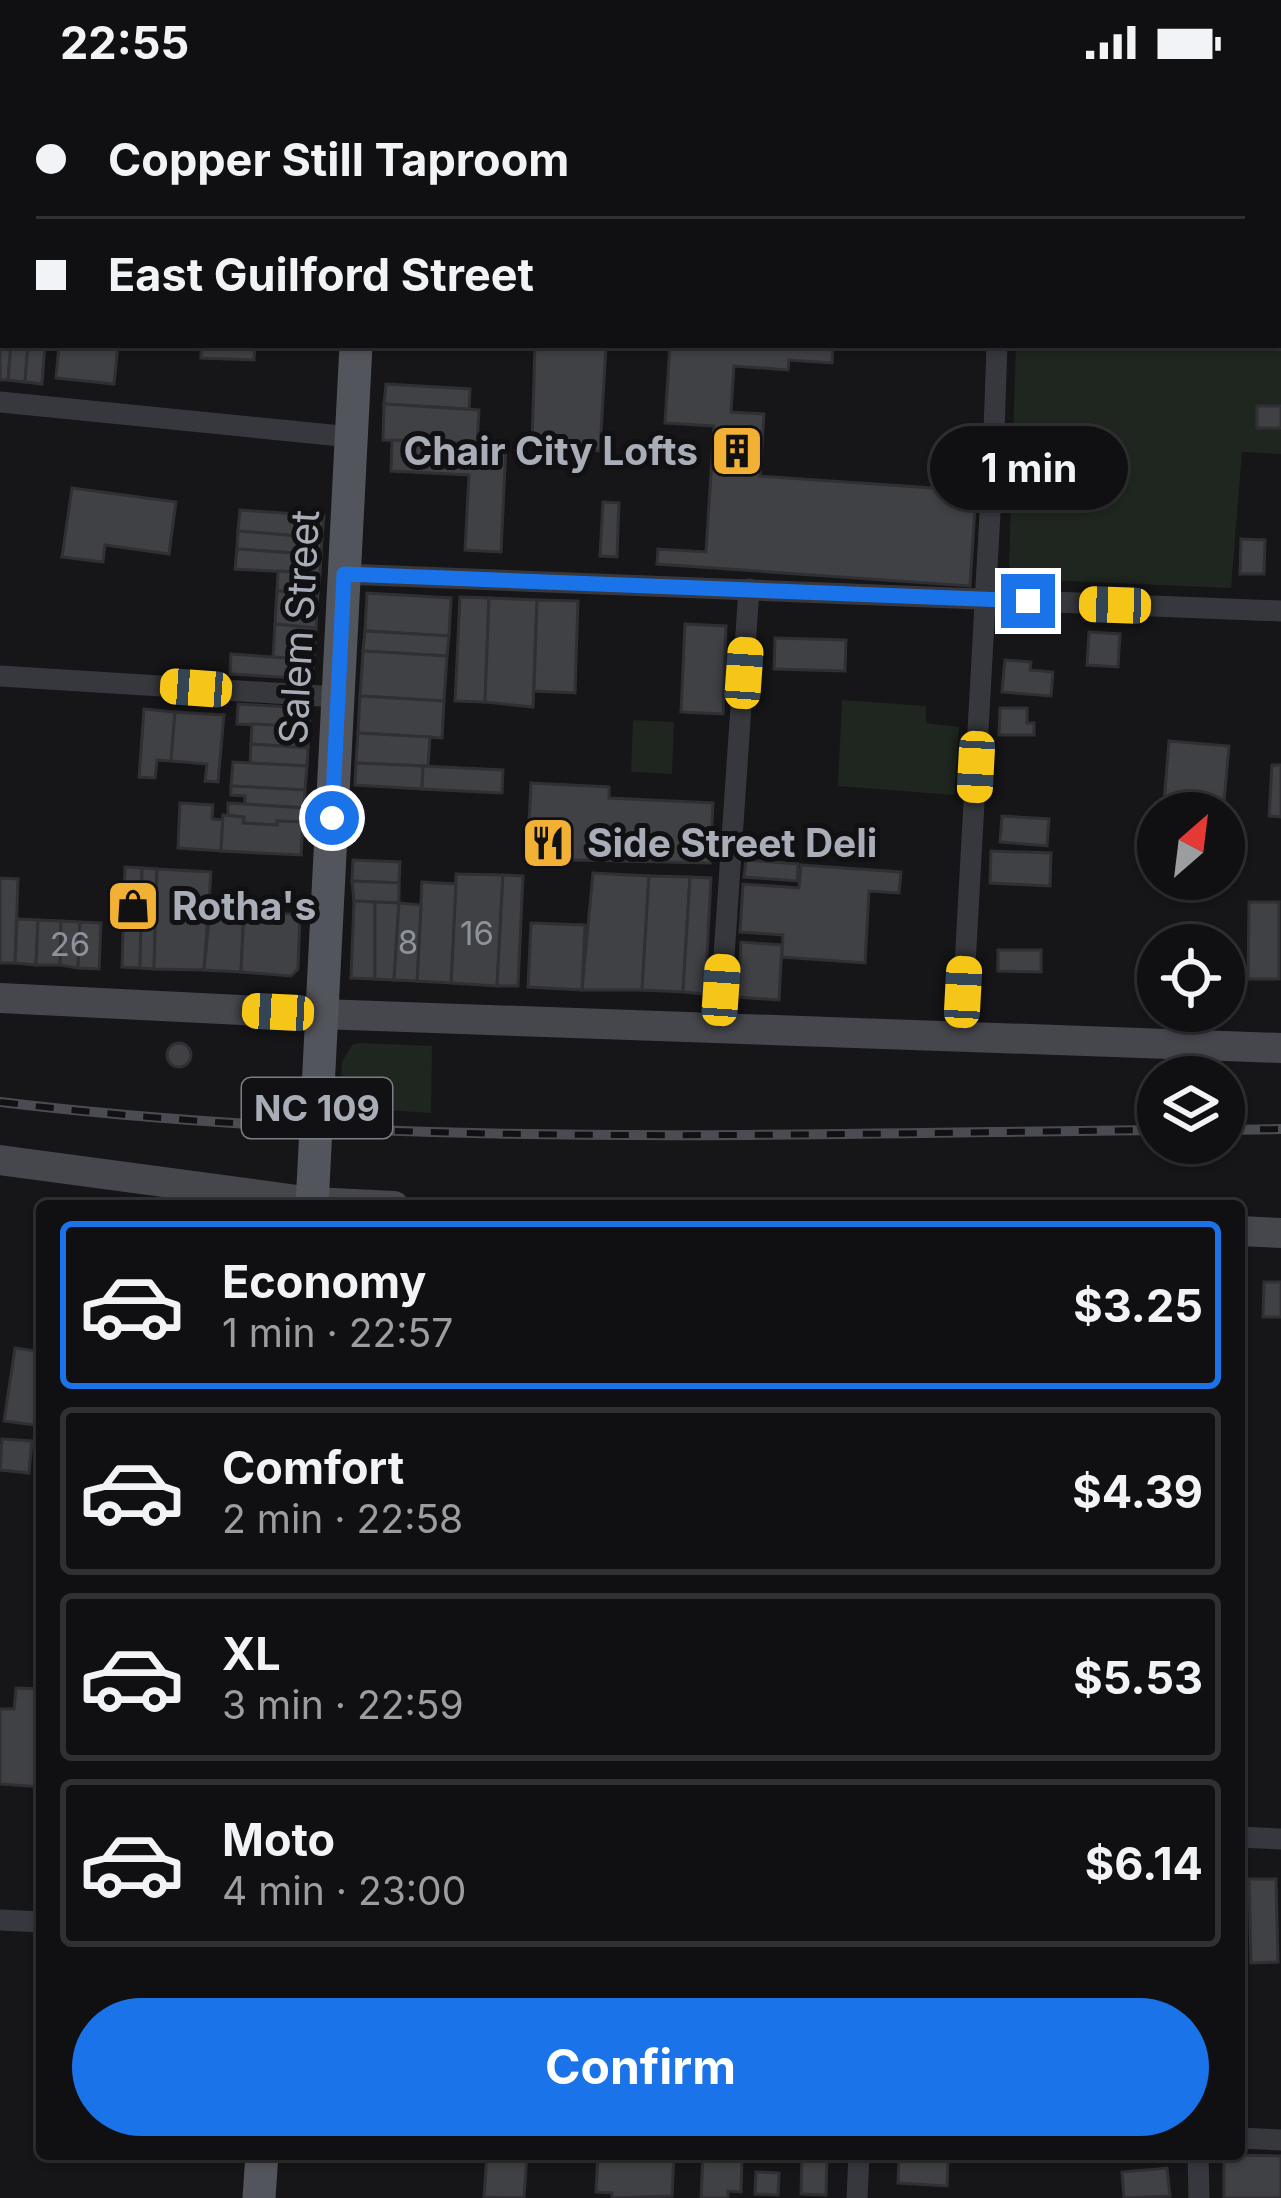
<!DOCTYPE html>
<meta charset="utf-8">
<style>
body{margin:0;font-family:Inter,sans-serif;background:#1e1e20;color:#f1f3f6;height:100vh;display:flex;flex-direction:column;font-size:45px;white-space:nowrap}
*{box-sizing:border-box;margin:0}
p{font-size:39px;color:#9c9d9f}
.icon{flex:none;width:66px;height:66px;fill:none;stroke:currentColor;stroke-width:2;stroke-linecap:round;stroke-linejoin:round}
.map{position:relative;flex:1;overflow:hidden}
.drawer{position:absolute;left:36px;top:1116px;width:1209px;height:960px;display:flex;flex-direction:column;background:#101012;border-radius:12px;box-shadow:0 3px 9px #0004,0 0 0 3px #303032}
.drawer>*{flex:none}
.guide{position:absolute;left:0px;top:0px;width:1281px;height:264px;box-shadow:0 3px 9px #0004,0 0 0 3px #303032;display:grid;align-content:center;height:264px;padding:0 36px;background:#101012}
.needle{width:78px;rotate:28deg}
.buttons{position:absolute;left:1137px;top:708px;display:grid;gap:24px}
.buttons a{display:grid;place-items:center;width:108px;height:108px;border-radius:50%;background:#101012;box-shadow:0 3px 9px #0004,0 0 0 3px #303032;font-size:60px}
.end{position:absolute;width:54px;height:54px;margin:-27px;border:15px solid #1a73e8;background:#fff;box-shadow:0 0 0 6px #fff}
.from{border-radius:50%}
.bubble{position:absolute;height:84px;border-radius:42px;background:#101012;box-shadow:0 3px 9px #0004,0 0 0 3px #303032;font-size:39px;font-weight:700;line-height:84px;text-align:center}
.car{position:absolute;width:36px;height:72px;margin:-36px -18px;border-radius:15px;box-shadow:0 0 9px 3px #0007;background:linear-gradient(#f5c518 24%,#345 0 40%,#f5c518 0 76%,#345 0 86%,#f5c518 0)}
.guide b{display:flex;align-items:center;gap:42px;height:114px;font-size:45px}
.guide b+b{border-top:3px solid #303032}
.guide i{width:30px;height:30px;background:#f1f3f6}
ul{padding:21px 0 0;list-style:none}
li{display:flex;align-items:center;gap:36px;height:168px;margin:0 24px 18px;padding:0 12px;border:6px solid #303032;border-radius:12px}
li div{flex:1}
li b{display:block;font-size:45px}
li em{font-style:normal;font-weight:700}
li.active{border-color:#1a73e8}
li>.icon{width:108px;height:108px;stroke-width:1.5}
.primary-button{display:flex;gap:24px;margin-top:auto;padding:24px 36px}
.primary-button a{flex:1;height:138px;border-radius:72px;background:#1a73e8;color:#fff;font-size:48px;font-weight:700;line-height:138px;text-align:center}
.status{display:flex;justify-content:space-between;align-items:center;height:84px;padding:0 60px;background:#101012;direction:ltr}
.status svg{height:33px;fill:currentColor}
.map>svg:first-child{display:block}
.green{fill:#1e261f}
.building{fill:#404145;stroke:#303034;stroke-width:3}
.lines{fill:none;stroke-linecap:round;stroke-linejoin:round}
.street{stroke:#37383d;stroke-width:21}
.secondary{stroke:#45474d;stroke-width:30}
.primary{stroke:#53555c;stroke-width:33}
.rail-casing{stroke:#4a4c52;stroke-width:10}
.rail{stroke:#111113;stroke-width:6;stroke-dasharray:18;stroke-linecap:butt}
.route{stroke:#1a73e8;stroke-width:15}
.labels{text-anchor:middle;stroke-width:10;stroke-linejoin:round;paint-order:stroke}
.number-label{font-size:33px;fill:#8e929b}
.shield{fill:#111113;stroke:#7b7e86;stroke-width:3}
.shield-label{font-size:36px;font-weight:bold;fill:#a8adb8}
.poi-label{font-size:39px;font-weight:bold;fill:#a8adb8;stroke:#111113;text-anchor:start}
.street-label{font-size:39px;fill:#a8adb8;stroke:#111113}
</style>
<div class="status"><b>22:55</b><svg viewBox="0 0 49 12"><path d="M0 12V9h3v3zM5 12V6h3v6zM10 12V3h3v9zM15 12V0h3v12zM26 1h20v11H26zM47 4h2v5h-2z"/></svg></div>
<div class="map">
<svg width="1281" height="2114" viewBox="0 0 1281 2114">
<rect width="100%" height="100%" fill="#161618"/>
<g class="green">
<path d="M1023,0H1281V370L1242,368L1231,504L1020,495L1009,482L1016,261H1278V3H1022Z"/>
<path d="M842,616L926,622V639L959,643L954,711L838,702Z"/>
<path d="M633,636L674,638L672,690L631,688Z"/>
<path d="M359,959L432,962L431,1029L340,1023L342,978L352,961Z"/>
</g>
<g class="building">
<path d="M0,237H3V261H11L8,296H0Z"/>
<path d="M11,261H28L25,298L8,296Z"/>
<path d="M28,261H45L42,300L25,298Z"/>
<path d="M59,261H118L114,300L56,294Z"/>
<path d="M201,261H255L254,276L201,274Z"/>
<path d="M535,261H606L600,367L532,362Z"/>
<path d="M670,261H833L832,279L789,276L788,286L734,282L731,328L764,330L760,392L976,407L970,502L657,480L658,465L706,468L714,342L665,339Z"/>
<path d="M386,300L470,305L469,325L384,320Z"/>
<path d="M384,320L479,326L477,361L383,356Z"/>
<rect x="1257" y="322" width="24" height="22"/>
<path d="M392,356L506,362L501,468L465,466L469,391L391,387Z"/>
<path d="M72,404L176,418L169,470L105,461L103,478L62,473Z"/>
<path d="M603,418L619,419L617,473L600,472Z"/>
<path d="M240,426L324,432L322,454L238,447Z"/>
<path d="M238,447L322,454L321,471L237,465Z"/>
<path d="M1241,455L1265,456L1264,490H1240Z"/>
<path d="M237,465L321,471L320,490L235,485Z"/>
<path d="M278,487L320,490L318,509L277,507Z"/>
<path d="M277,507L318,509L316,544L275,540Z"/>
<path d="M367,509L451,514L449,552L365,547Z"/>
<path d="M460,513L489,514L485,618L455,617Z"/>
<path d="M489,514L537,516L533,623L485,618Z"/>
<path d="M537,516L578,517L575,609L534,607Z"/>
<path d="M275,540L316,544L314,576L273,573Z"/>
<path d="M685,540L726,542L723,630L681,628Z"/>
<path d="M365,547L449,552L447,572L363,567Z"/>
<path d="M1089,548L1120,550L1118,583L1087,581Z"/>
<path d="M775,554L846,556L845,587L774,585Z"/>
<path d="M363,567L447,572L444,617L360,612Z"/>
<path d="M231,570L314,576L312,595L230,590Z"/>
<path d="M1005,576L1031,578L1030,586L1053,588L1051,612L1002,608Z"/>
<path d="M360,612L444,617L442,654L358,649Z"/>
<path d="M238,620L310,624L309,643L237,640Z"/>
<path d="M1000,624H1027V639H1034V651H999Z"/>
<path d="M144,625L175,628L171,677L157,676L155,694L139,693Z"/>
<path d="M175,628L224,631L218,698L205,697L207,680L171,677Z"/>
<path d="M252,640L309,643L308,664L251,660Z"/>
<path d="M358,649L430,653L428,682L356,679Z"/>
<path d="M1169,657L1229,662L1223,729H1163Z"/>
<path d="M251,660L308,664L307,682L250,679Z"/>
<path d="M233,678L307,682L305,706L231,702Z"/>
<path d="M356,679L423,682L422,705L355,701Z"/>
<path d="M1272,681H1281V733L1269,732Z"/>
<path d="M423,682L503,686L502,709L422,705Z"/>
<path d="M531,699L609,703V714L713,719L710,779L527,775Z"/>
<path d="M231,702L305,706L304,724L245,720V712L231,711Z"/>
<path d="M180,719L213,721L212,735L223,736L221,767L178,764Z"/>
<path d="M228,719L304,724L303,738L277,737V741L243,739L244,733L228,731Z"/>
<path d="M223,731L244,733L243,739L277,741V737L303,738L301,771L221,767Z"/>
<path d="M1002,732L1049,735L1047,762L1000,758Z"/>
<path d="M991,767L1051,769L1050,802L990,799Z"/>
<path d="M353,776L400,778L399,799L352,797Z"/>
<path d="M746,776L798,780L797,797L744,793Z"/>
<path d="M801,781L901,788L899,809L869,807L865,879L782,873L783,851L740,848L743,800L799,804Z"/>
<path d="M125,783L142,784L140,884L122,883Z"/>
<path d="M142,784L157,785L154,885L140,884Z"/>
<path d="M157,785L211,788L204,886L154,885Z"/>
<path d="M593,789L649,792L642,906H582Z"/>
<path d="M456,790L503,791L497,902L451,899Z"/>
<path d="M503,791L523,792L518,902H497Z"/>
<path d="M649,792L690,793L683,908L642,906Z"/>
<path d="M690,793L711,794L705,910L683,908Z"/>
<path d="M0,794L18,795L15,879H0Z"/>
<path d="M352,797L399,799V819L354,817Z"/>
<path d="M422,798L456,800L451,899L417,897Z"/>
<path d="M354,817L375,818V895L351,894Z"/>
<path d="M375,818L399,819L394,896L375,895Z"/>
<path d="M1249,818H1279V895H1248Z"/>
<path d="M399,819L421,821L417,897L394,896Z"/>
<path d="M210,825L244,826L241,888L204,886Z"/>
<path d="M244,826L300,831L298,885L291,892L241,888Z"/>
<path d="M17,835L38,836L36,881L15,879Z"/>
<path d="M38,836L61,837L60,881H36Z"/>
<path d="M61,837L80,838L78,884L60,881Z"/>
<path d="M80,838L101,839L99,885L78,884Z"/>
<path d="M531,839L585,841L582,906L528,903Z"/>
<path d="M741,858L782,861L779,916L738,913Z"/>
<path d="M998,866H1041V888L998,887Z"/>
<circle cx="179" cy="971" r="12"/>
<path d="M1264,1198H1281V1233H1263Z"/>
<path d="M15,1264L42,1268V1299L35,1341L4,1337Z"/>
<path d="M2,1355L32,1357L29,1389L0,1386Z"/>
<path d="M16,1604L42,1605V1703L0,1700V1625H14Z"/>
<path d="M1249,1795H1276L1278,1878L1251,1879Z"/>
<path d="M487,2070H527L524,2114L484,2113Z"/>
<path d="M598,2070H674L672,2112L612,2114V2109L596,2108Z"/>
<path d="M703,2070L742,2071L741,2108L728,2107V2114H701Z"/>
<path d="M802,2070H827L826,2111L801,2110Z"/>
<path d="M1224,2071L1281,2072V2114H1224Z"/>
<path d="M899,2072L948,2075L947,2102L898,2099Z"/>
<path d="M1167,2084L1170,2112L1124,2114L1122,2088Z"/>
<path d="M756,2088L779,2089L778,2111L755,2110Z"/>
</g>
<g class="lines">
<g class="street">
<path d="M1004,3V0"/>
<path d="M0,318L351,353"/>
<path d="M344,490L1281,527"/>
<path d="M0,592L338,613"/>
<path d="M719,945L749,505"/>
<path d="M961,954L993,375L997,261"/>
<path d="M1239,1753L1281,1755"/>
<path d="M0,1836L42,1838"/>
<path d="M1239,2054L1281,2056"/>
<path d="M1198,2070L1199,2114"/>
<path d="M857,2114L859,2070"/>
</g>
<g class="secondary">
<path d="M0,914L321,930L1281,964"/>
<path d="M0,1076L312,1118L394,1122"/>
<path d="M1239,1147L1281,1149"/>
</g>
<g class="primary">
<path d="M369,3V0"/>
<path d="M312,1122L356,261"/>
<path d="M259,2114L262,2070"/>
</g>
<g class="rail-casing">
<g id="rail">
<path d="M0,1018C384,1064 772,1050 1158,1046"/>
<path d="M1224,1046L1281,1045"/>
</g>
</g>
<use href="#rail" class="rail"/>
</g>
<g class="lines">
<path class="route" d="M332,734L344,490L1028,517"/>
</g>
<defs>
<g id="building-square" transform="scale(2.7)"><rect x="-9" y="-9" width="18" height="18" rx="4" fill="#f2b134" stroke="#111113"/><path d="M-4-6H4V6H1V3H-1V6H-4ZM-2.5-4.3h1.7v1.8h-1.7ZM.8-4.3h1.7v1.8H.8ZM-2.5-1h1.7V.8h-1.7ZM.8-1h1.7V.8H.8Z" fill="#111"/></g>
<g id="restaurant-square" transform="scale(2.7)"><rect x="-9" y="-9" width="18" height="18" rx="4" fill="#f2b134" stroke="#111113"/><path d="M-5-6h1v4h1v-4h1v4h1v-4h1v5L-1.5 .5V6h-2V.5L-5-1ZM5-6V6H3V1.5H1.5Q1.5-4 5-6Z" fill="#111"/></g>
<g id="shop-square" transform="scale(2.7)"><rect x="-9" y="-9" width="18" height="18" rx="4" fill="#f2b134" stroke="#111113"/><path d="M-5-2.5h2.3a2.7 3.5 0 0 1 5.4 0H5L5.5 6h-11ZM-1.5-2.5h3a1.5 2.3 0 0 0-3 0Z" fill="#111"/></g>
</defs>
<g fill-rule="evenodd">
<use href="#building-square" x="737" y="367"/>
<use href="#restaurant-square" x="548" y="759"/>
<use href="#shop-square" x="133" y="822"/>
</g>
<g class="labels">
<g class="number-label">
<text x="477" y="861">16</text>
<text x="408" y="870">8</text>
<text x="70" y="872">26</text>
</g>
<rect class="shield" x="242" y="994" width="150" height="60" rx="9"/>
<g class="shield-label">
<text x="317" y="1037">NC 109</text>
</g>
<g class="poi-label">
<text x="698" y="381" text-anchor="end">Chair City Lofts</text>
<text x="587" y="773">Side Street Deli</text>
<text x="172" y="836">Rotha's</text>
</g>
<g class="street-label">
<text transform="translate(299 543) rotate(-87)" y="14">Salem Street</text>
</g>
</g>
</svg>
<div class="buttons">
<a><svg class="needle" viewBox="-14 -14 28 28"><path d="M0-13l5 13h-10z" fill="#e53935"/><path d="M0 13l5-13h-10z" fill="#9c9d9f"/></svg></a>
<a><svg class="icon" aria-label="locate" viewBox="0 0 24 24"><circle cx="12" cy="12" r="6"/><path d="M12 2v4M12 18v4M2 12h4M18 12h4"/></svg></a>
<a><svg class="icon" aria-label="layers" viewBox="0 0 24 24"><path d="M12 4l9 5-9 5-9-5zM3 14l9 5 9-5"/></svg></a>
</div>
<i class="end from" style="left:332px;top:734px"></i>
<i class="end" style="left:1028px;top:517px"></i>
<div class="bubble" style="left:930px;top:342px;width:198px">1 min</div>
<i class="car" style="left:1115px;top:521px;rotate:272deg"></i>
<i class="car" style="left:744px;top:589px;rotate:4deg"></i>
<i class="car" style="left:196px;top:604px;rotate:274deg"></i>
<i class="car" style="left:976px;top:683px;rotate:183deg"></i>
<i class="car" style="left:721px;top:906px;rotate:4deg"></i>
<i class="car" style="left:963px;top:908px;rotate:3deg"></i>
<i class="car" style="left:278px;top:928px;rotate:273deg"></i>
<div class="guide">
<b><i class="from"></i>Copper Still Taproom</b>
<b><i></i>East Guilford Street</b>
</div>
<section class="drawer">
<ul>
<li class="active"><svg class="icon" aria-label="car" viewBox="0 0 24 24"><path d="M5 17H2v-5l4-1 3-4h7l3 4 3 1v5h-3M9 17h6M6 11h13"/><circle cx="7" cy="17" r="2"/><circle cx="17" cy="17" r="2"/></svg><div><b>Economy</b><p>1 min · 22:57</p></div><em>$3.25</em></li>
<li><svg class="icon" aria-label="car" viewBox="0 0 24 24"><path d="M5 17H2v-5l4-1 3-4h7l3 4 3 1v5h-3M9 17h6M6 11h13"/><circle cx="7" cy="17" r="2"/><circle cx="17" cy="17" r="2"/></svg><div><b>Comfort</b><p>2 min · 22:58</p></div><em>$4.39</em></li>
<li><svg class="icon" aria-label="car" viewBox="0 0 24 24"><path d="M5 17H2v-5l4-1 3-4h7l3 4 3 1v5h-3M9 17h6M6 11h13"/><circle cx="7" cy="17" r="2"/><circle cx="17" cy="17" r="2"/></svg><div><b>XL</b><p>3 min · 22:59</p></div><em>$5.53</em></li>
<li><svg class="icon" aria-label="car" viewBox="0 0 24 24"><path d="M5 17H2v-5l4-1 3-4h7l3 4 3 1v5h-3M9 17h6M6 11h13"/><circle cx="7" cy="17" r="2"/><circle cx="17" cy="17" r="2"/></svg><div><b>Moto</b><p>4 min · 23:00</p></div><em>$6.14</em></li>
</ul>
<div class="primary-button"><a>Confirm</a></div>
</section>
</div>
